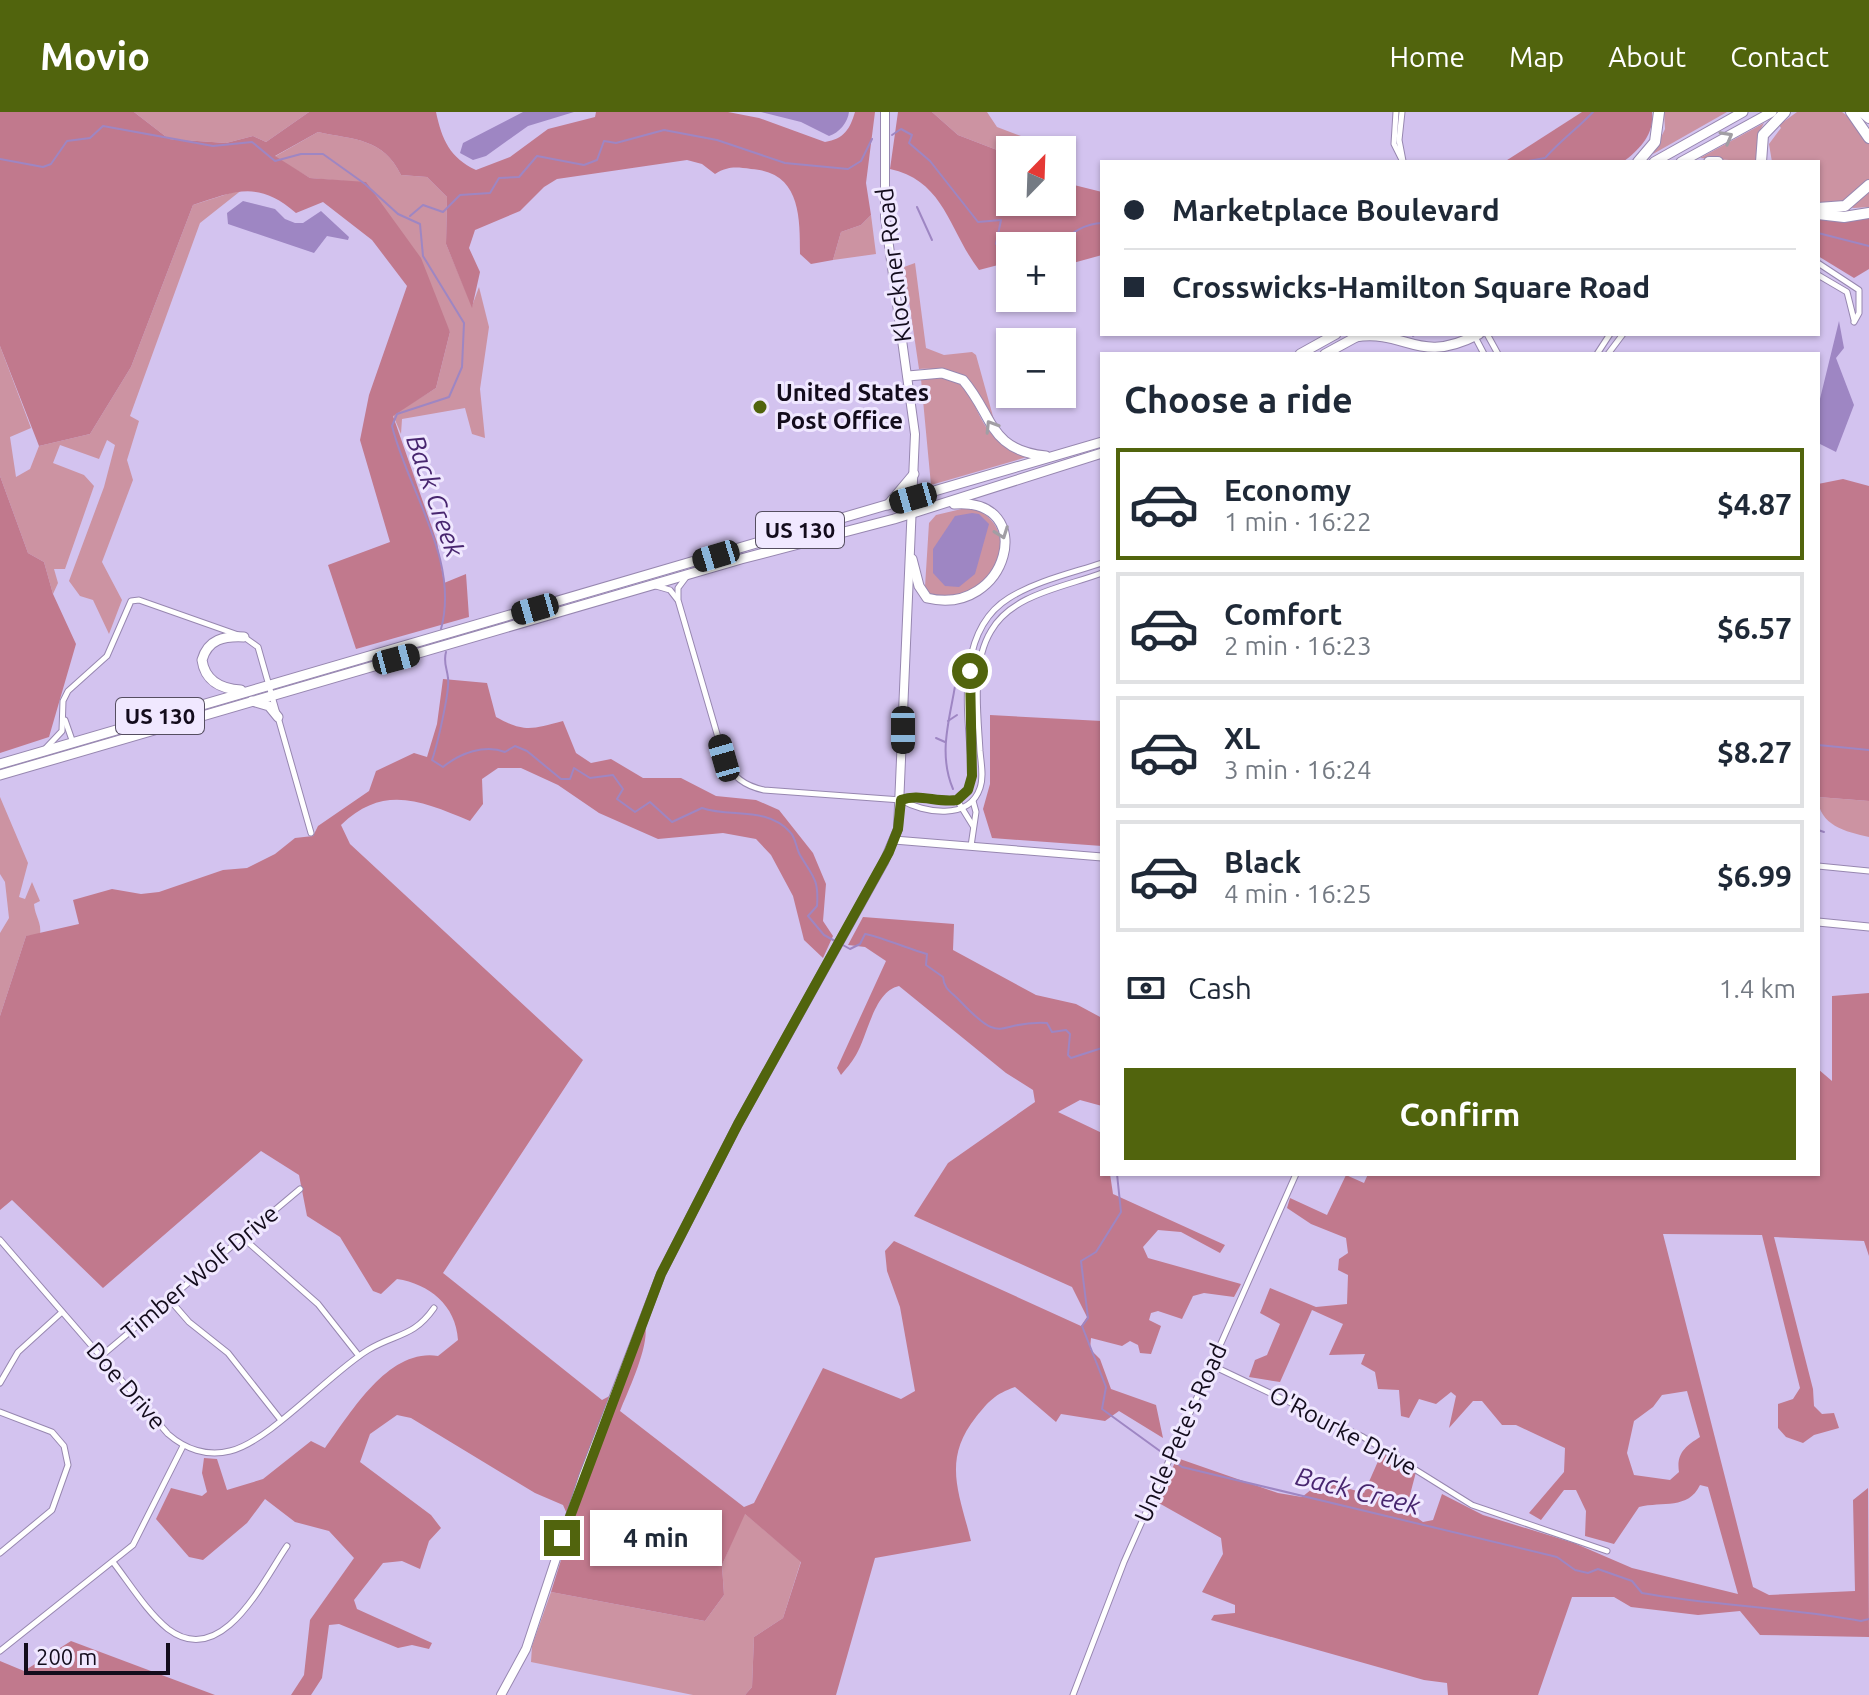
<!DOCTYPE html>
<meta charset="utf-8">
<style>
body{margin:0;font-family:Ubuntu,sans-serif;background:#f6f6f7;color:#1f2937;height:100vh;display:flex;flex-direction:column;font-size:30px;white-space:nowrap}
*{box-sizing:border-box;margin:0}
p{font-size:26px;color:#747a83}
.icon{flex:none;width:44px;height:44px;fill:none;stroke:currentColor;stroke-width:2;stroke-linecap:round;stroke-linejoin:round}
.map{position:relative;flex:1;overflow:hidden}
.side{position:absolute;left:1100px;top:240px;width:720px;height:824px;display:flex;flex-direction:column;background:#fff;border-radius:0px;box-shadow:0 2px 6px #0004}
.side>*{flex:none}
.top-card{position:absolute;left:1100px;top:48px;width:720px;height:176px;border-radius:0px;box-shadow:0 2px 6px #0004;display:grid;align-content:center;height:176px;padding:0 24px;background:#fff}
.needle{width:52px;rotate:23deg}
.tools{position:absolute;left:996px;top:24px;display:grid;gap:16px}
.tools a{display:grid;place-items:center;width:80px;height:80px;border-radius:0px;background:#fff;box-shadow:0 2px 6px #0004;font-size:40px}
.scale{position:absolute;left:24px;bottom:20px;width:146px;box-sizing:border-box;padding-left:8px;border:4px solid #130c1c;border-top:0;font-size:22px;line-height:28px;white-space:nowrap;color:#130c1c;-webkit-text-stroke:6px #f0e8ff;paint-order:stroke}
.end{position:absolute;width:36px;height:36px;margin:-18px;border:10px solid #51640d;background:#fff;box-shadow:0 0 0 4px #fff}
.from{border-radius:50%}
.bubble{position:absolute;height:56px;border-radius:0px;background:#fff;box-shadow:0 2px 6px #0004;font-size:26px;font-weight:700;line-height:56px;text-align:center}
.car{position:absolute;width:24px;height:48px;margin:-24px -12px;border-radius:10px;box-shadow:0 0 6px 2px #0007;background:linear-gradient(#222 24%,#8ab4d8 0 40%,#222 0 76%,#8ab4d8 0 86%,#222 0)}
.top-card b{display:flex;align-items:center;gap:28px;height:76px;font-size:30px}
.top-card b+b{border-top:2px solid #e0e1e3}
.top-card i{width:20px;height:20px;background:#1f2937}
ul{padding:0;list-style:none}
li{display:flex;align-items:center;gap:24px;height:112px;margin:0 16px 12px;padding:0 8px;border:4px solid #e0e1e3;border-radius:0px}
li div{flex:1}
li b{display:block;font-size:30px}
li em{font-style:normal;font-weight:700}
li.active{border-color:#51640d}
li>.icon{width:72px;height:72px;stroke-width:1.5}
h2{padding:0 24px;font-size:36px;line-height:96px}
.pay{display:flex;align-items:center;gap:20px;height:88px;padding:0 24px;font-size:30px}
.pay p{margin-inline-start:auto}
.action{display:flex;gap:16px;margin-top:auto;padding:16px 24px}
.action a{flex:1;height:92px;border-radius:0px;background:#51640d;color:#fff;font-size:32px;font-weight:700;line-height:92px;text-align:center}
header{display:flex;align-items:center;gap:48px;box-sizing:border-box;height:112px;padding:0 40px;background:#51640d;color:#fff}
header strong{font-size:38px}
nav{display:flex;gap:44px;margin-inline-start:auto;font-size:28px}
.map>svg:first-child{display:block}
.green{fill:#cc93a2}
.forest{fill:#c1798d;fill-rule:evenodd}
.water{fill:#9e86c3}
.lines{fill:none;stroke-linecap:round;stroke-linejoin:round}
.stream{stroke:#9e86c3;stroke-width:2}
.minor-casing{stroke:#9787b0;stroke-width:7}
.tertiary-casing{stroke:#9787b0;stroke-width:9}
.secondary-casing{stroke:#9787b0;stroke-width:10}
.trunk-casing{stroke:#9787b0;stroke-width:11}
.motorway-casing{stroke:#9787b0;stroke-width:12}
.minor{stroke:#fff;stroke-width:5}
.tertiary{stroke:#fff;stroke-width:7}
.secondary{stroke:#fff;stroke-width:8}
.trunk{stroke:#fff;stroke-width:9}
.motorway{stroke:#fff;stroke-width:10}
.oneway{stroke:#a19ea4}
.route{stroke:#51640d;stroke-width:10}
.poi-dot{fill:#51640d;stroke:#f0e8ff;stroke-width:3}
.labels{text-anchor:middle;stroke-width:6;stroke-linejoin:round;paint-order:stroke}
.shield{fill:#f0e8ff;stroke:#554e60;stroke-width:2}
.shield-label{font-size:22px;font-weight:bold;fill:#130c1c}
.street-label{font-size:24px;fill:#130c1c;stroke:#f0e8ff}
.poi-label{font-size:24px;font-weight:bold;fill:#130c1c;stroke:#f0e8ff;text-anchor:start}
.water-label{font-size:26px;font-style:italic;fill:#48266f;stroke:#f0e8ff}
</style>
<header>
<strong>Movio</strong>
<nav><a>Home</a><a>Map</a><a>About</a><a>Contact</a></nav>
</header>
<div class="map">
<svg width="1869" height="1583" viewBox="0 0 1869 1583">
<rect width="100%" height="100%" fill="#d3c3ef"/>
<g class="green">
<path d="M134,0H309L266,30L253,24L226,31L169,27Z"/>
<path d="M932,0H987L997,15L1021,24L1023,38H1010V43L958,23Z"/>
<path d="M1664,0H1727L1653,42L1665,17Z"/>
<path d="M1797,0H1842L1869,20V95L1854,96L1818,90V50H1772L1769,32L1781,16L1779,13Z"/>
<path d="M1764,11L1757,24L1758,50L1700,46Z"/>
<path d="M318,20C355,28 383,26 401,63L427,65L447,85L446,132L472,194L479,175L489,215L480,277L485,326L472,322L465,296L402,307L401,322L393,303L436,276L450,220L366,71L310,66L274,45Z"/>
<path d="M243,77L200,111L130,304L139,309L127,348L133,368L102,450L122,488L109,522L93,488L80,484L69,469L104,375L115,333L107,328L99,347L60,333L53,351L84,363L94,374L65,457H54L58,471L53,482L44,450L28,441L0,364V234L31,316L10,325L16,365L30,357L39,334L90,322L131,255L193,93Z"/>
<path d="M871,103L876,142L833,148L841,120L861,113Z"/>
<path d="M915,151L926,236L944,243L972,240L976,243L994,308C971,271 967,255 919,257L904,155Z"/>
<path d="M946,264C973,274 973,298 989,319C999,331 1013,338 1027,345L931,373L921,267Z"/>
<path d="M970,395C1019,411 1004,470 960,483C951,486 938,483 929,482L925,475L929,411L936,403Z"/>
<path d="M0,685L28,751L19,785L25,787L32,770L40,789L34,792C35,805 42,810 40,823L26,824L0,904V821L9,806L5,770L0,762Z"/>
<path d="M1818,685L1869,689V725C1846,720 1818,713 1818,685Z"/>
<path d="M744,1401L801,1449L783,1506L754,1525L752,1575L745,1583H693L531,1550L532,1534L551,1480L705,1509L724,1483L722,1453Z"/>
</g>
<g class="forest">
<path d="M0,0H134L169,27L226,31L253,24L266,30L309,0H436C442,28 450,46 476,58L510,45L548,17L595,5L596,0H728L759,6L825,30C844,27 850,17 855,0H875L866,71L871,103L861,113L841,120L833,148L811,152L800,142C800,103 800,60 751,57C736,55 728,54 715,62L702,52L687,48L557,67L544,75L520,99L475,118L469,136L480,160L472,196L446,132L447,85L427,65L401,63C383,26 355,28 318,20L275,44L310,66L366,70L421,146L450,220L436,276L393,304L437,430L444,471L466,462L469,505L356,537L328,453L390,430L360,328L369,283L407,174L372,128L323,90L296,101C258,68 236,79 193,93L131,255L90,322L39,334L0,234Z"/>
<path d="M898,0H932L958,23L1010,43V90H1062V70L1102,80V143L1062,154V134H1010V155L1002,152L979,158C949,119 945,69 890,57Z"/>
<path d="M1582,0H1652C1655,22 1639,38 1623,50H1504Z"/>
<path d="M1869,106V157L1854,166L1818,144V108Z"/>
<path d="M0,364L28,441L44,450L53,482L76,532L49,625L0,641Z"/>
<path d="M1843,367L1869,374V689L1818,685V372Z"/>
<path d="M443,567L487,571L496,605C525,621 532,617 563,609L576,641L591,651L611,647L643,666H681L716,684L756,688L779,698L813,741L826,772L823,809L833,824L823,846L804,828L793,784L771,743L756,727L723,721L658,727L599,701L558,673L521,656H498L482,667L483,692L470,709C421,689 384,672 341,713L350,732L583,948L443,1161L602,1288L619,1279L645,1213C650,1233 628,1279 620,1299L744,1395L754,1391L823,1256L901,1287L915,1279L900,1195L887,1159L885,1139L894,1129L1081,1214L1087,1205L1072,1175L914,1104L948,1051L1035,990L1033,978L1006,961L899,874C874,879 868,923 856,943C852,950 846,957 841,963L837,956L886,849L865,835L848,833L863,805L954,812L953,838L1036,883L1076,892L1102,906V994L1080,988L1058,1000L1102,1021V1062H1110L1113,1082L1225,1133L1220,1141L1181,1120L1158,1118L1143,1135L1148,1146L1241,1172L1234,1185L1204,1181L1193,1184L1182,1207L1158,1199L1151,1201L1149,1208L1161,1214L1151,1242L1140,1241L1138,1233L1130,1229L1122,1234L1091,1226L1090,1237L1100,1247L1111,1277L1156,1293L1163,1326L1119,1299L1105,1309L1061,1302L1056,1310L1015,1275C995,1282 989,1289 976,1305C942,1348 959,1380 971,1429L875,1446L836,1583H745L752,1575L754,1525L783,1506L801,1450L745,1402L722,1453L724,1483L705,1509L551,1480L572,1413L563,1393L535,1381L411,1306L397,1303L370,1322L360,1350L431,1403L441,1416L429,1429L420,1457L402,1449L383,1451L354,1488L357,1497L432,1531L429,1537L412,1533L398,1536L339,1512L329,1513L322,1566L311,1583H291L304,1563L310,1508L354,1446L329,1419L295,1410L265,1387L247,1411L203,1448L189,1445L156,1407L171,1376L202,1384L207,1380L202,1361L204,1346L217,1347L227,1378L263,1367L311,1329L325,1336C351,1301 388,1236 438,1244L458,1228C456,1193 429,1172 397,1167L381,1182L373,1179L340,1125L307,1104L299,1063L261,1039L103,1176L12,1088L0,1098V904L26,824L79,812L73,788L112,777L141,782L159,780L223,758L247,756L275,742L295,726L313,724L318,714L369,679L376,659L414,641L427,645L437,612Z"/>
<path d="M990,603L1102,609V734L992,726L983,697L990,672Z"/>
<path d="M1869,881V1144L1864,1129L1774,1125L1813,1277L1814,1294L1822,1302L1834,1301L1839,1316L1814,1323L1803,1331L1786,1325L1778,1316V1292L1793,1287L1800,1276L1762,1123L1663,1122L1753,1475L1769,1483L1855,1479L1853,1388L1868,1376L1869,1525L1760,1523L1740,1499L1698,1503L1631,1495L1614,1485H1572L1538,1583H1448L1447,1571L1424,1568L1211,1508L1214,1503L1235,1501V1493L1202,1480L1223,1442L1221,1426L1157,1390L1177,1346L1278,1381L1302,1385L1322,1369L1364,1381L1383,1338L1416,1360L1406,1398L1423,1410L1433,1408L1442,1382L1483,1403L1574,1431L1632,1456L1738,1482L1708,1375L1700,1373C1688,1398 1663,1389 1639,1395L1614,1432L1585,1424L1586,1399L1576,1378H1564L1541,1408L1529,1401L1564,1360L1565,1336L1516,1313H1502L1482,1289H1473L1449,1316L1456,1284L1451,1280L1436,1292L1419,1287L1409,1306L1401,1304L1399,1278L1378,1277L1375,1260L1361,1252L1365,1242L1329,1243L1343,1212L1312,1198L1280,1270L1249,1265L1255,1248L1267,1243L1280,1212L1260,1201L1270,1176L1316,1195L1347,1192L1348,1163L1338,1158L1339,1147L1348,1141L1346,1126L1311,1112L1287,1096L1290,1086L1327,1103L1346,1063L1364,1071L1368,1062H1818V957L1832,969V884ZM1687,1279L1700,1325C1686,1334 1676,1341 1679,1360L1670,1368L1634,1363L1627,1341L1634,1309L1653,1295L1662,1283Z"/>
<path d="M71,1529L215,1583H0V1549L24,1559Z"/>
</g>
<g class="water">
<path d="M523,0H574L528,14L486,44L473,48L460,41L463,31Z"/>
<path d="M761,0H849C848,10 839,21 829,24L801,10Z"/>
<path d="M243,89L275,97L285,107L295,111H303L321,99L349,125L348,128L327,124L314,141L228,112L227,101Z"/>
<path d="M1839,209L1844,236L1836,246L1854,293L1836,340L1818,331V295Z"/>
<path d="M972,401L979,402L989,412L975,462L959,475L945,474L933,461V437L955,404Z"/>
</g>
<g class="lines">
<g class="stream">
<path d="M892,23L901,17L912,23L909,31L930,49L978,110L1001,108L996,132L1010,142"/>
<path d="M1546,45C1561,28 1577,17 1593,0"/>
<path d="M0,47L43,55L51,52L67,29L90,26L103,14L213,34L252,30L275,49L301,42H323L365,72L398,102L420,112L423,144L464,211L462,255L449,285L397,302L392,314C408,379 460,448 441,517"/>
<path d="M1523,50L1545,46"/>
<path d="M917,95L932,128"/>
<path d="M410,104L423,93L443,100L460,83L490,81L499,66L519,65L537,44L584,53L597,48L604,29L616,31L664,18L717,28L785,51L848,57L861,49L872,27"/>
<path d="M1818,121L1869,134"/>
<path d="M1061,134C1067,121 1088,111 1102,111"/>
<path d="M1413,224L1416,222"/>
<path d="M446,540C443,550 447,556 448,566C450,579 437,634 432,648L443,655C460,641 485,632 505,640L515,634L527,639L561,667H570L574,656L590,666L613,663L623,677L617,687L635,700L650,690L672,710L702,696C731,706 766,694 790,720C796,726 796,736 800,743C813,765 819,767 817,794L808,804L824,823L835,829"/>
<path d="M948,609L957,603"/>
<path d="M936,626L945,630"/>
<path d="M1818,633L1869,638"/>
<path d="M953,677C936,637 953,599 957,560"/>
<path d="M1818,718L1824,720"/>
<path d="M841,832L850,837L860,832L865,822C875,823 912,838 927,842L926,853L943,865C944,878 952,880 961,890C1005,936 995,908 1047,911L1052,920L1066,918L1070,922L1068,943L1071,946L1102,936"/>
<path d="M1117,1062L1121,1100L1096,1140L1081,1149L1088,1206L1082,1214L1106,1275L1102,1297L1182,1355L1557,1445L1575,1458L1588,1461L1598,1457L1632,1469L1642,1481C1713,1494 1787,1495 1861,1509L1869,1507"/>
</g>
<g class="minor-casing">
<g id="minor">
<path d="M1396,0L1394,32L1403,50"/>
<path d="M1402,0L1399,28L1403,49"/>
<path d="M1818,151L1859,178V201L1854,210"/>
<path d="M1818,163L1847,180L1854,208"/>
<path d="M1487,222L1498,242"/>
<path d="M1474,223L1484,242"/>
<path d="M1597,242L1610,222"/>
<path d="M1608,242L1623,222"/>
<path d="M687,464L678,476V488L724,646C732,665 745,674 764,678L901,688C924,701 969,709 980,676C984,665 981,651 980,639C978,602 971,552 991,519C1012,482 1065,475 1102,461"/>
<path d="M656,474L670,478L677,487"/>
<path d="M65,608L72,628"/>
<path d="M46,636L62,619L63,589L68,579L107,544L131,489L139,488L244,525L258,535L311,721"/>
<path d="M902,687C919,681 938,690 957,688L968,678L972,664C969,607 952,521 1009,486C1036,469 1072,461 1102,451"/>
<path d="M957,688L973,714"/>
<path d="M971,734L976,700L973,689"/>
<path d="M1818,754L1869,759"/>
<path d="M242,1125L318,1192L359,1244"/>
<path d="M0,1128L168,1322C185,1337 207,1345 230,1339C269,1330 330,1261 368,1238C396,1221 413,1226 434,1196"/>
<path d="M169,1187L189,1210L228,1241L280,1307"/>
<path d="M100,1245L300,1077"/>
<path d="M1211,1253L1363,1325L1472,1393L1607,1439"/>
<path d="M0,1271L18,1240L62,1200"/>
<path d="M0,1300L52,1320L64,1334L68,1353L52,1398L0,1441"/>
<path d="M113,1450C130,1472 147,1500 168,1517C222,1558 263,1469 287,1434"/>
<path d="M0,1539L133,1433L183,1334"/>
<path d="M1073,1583L1124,1450L1296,1062"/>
</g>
</g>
<g class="tertiary-casing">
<g id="tertiary">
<path d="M894,728L1102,745"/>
<path d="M1818,810L1869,815"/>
</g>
</g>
<g class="secondary-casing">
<path id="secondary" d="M501,1583L526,1537L583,1365L661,1162L738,1012L884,750L898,717L915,322L885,105V0"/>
</g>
<g class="trunk-casing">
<g id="trunk">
<path d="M1654,50L1743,0"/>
<path d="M1681,50L1772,0"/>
<path d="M1355,225C1408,217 1417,254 1479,222"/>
<path d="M1300,242L1336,222"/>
<path d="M1325,242L1358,224"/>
<path d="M908,264L942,261L963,268C994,304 988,338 1046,344"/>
<path d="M888,393L914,362"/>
<path d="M912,447L919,474L927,486C1008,506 1040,385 954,392"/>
<path d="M241,578C221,577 205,569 202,548C208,527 224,524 244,525"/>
<path d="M252,589L269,594L278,605"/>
<path d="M0,652L1102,330"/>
<path d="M0,663L741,447L894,407L1102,341"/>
</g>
</g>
<g class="motorway-casing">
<g id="motorway">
<path d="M1851,0L1869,26"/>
<path d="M1862,0L1869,6"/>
<path d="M1638,50L1655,30L1659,0"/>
<path d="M1709,50H1718"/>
<path d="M1761,50L1763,23L1785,0"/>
<path d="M1818,96L1845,94L1869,73"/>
<path d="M1818,102L1844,105L1869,101"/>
</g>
</g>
<use href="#minor" class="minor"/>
<use href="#tertiary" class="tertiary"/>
<use href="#secondary" class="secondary"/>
<use href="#trunk" class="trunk"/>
<use href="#motorway" class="motorway"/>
</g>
<defs><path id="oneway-chevron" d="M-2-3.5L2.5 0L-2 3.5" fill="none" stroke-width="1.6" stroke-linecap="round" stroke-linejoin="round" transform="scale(2)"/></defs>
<g class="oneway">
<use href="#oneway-chevron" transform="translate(1727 25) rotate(-29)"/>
<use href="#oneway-chevron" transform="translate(991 314) rotate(-122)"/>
<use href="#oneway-chevron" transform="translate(1002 421) rotate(70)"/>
</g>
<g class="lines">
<path class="route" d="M562,1426L661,1162L738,1012L889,740L898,717L901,688C919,681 937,691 957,688L968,678L972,664L970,559"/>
</g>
<circle class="poi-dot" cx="760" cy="295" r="8"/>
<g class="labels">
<g class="shield">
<rect x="756" y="400" width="88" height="36" rx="6"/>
<rect x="116" y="586" width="88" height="36" rx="6"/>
</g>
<g class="shield-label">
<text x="800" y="426">US 130</text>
<text x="160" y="612">US 130</text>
</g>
<g class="street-label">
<text transform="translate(894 153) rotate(-97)" y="8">Klockner Road</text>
<text transform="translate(200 1161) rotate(-40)" y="8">Timber Wolf Drive</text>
<text transform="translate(126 1274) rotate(49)" y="8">Doe Drive</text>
<text transform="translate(1343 1319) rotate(28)" y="8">O'Rourke Drive</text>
<text transform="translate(1181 1321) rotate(-66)" y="8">Uncle Pete's Road</text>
</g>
<g class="poi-label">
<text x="776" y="289">United States<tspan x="776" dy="28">Post Office</tspan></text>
</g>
<g class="water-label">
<text transform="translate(435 384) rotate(71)" y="9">Back Creek</text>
<text transform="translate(1358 1379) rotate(14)" y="9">Back Creek</text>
</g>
</g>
</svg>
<div class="tools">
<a><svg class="needle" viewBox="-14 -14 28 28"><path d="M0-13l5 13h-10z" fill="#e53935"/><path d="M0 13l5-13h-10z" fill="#747a83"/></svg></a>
<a>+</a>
<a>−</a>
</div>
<div class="scale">200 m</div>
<i class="end from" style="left:970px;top:559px"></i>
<i class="end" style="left:562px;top:1426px"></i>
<div class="bubble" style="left:590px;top:1398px;width:132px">4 min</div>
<i class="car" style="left:913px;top:386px;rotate:254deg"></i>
<i class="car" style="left:716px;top:444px;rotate:253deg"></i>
<i class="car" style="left:535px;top:497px;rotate:254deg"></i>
<i class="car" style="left:396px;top:547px;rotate:75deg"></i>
<i class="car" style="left:903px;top:618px;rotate:180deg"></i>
<i class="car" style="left:724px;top:646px;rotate:344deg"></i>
<div class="top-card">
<b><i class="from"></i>Marketplace Boulevard</b>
<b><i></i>Crosswicks-Hamilton Square Road</b>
</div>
<section class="side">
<h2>Choose a ride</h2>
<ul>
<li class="active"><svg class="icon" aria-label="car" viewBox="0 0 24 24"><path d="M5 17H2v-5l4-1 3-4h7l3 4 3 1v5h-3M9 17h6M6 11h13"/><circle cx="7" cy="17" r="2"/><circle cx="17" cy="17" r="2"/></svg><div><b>Economy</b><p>1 min · 16:22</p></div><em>$4.87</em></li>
<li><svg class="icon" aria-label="car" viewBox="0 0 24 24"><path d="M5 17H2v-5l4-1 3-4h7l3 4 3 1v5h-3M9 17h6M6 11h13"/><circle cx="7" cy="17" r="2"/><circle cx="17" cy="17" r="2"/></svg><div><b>Comfort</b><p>2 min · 16:23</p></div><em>$6.57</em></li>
<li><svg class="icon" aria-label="car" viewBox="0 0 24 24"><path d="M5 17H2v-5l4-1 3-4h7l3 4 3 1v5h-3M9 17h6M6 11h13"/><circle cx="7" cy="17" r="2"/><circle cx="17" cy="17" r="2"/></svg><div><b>XL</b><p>3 min · 16:24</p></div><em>$8.27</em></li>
<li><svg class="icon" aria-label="car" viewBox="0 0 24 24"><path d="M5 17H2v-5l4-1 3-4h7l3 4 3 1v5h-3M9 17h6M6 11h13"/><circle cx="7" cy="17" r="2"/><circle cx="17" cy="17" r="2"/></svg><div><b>Black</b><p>4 min · 16:25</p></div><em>$6.99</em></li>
</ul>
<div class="pay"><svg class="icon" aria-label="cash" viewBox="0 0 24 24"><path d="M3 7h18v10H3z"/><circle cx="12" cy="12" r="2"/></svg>Cash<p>1.4 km</p></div>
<div class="action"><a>Confirm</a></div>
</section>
</div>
